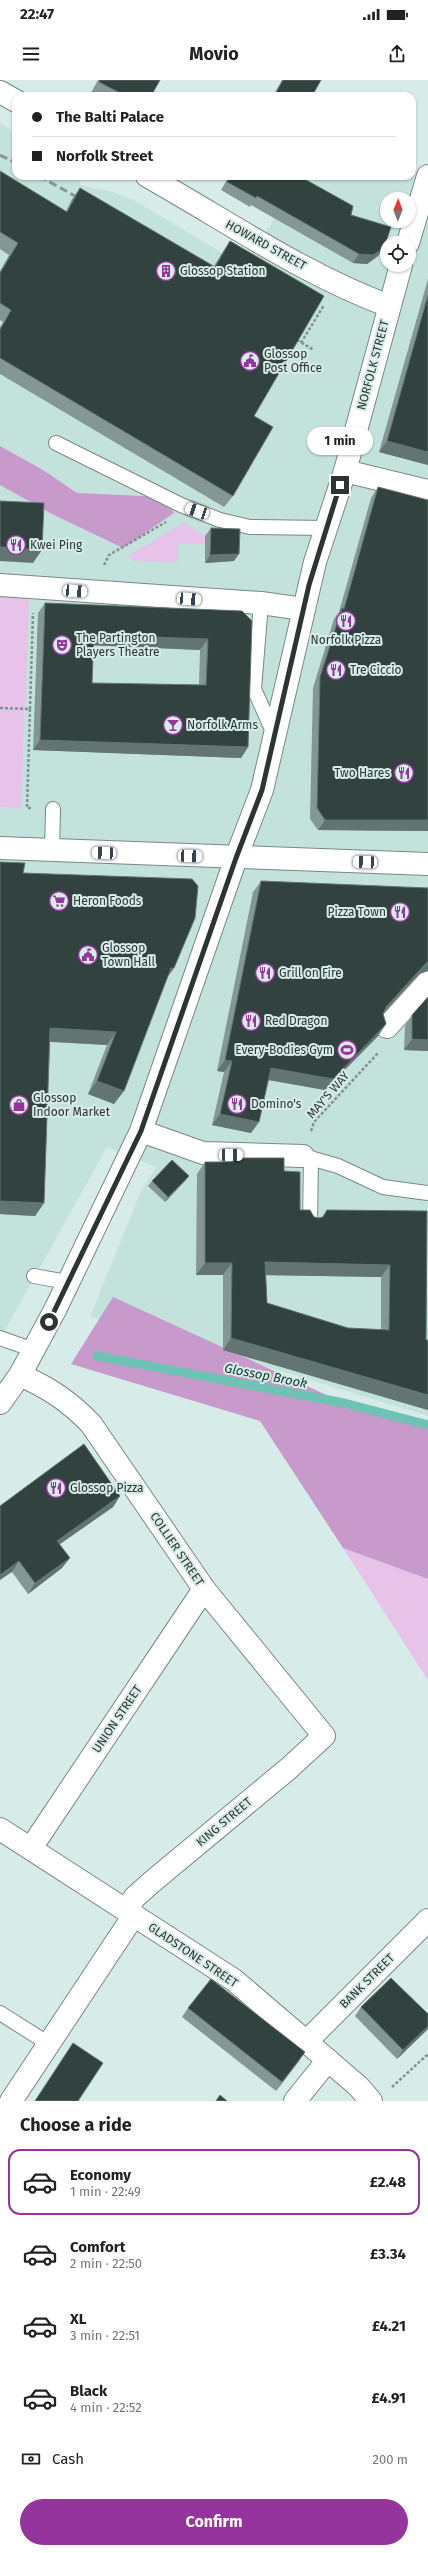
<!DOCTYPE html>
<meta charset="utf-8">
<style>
body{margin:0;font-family:"Fira Sans",sans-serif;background:#f2f2f2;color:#222;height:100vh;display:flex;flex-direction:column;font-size:15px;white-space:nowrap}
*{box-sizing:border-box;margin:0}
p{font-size:13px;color:#767676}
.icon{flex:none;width:22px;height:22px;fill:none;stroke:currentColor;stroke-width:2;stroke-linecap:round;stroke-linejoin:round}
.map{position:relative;height:2021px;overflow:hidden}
.details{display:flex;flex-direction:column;background:#fff;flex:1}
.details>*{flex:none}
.banner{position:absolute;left:12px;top:12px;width:404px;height:88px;border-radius:12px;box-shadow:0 1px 3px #0004;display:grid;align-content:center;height:88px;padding:0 20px;background:#fff}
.needle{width:26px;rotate:1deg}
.controls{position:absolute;left:380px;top:112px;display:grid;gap:8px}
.controls a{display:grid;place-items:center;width:36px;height:36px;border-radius:50%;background:#fff;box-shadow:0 1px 3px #0004;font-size:20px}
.end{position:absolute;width:18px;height:18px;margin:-9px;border:5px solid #2d3533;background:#fff;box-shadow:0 0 0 2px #fff}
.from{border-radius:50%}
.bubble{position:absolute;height:28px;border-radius:14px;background:#fff;box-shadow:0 1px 3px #0004;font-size:13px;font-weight:700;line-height:28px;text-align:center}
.car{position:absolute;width:12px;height:24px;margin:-12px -6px;border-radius:5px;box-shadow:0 0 3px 1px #0007;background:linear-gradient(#fff 24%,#345 0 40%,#fff 0 76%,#345 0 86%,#fff 0)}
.banner b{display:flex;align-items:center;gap:14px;height:38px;font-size:15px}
.banner b+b{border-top:1px solid #e0e0e0}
.banner i{width:10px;height:10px;background:#222}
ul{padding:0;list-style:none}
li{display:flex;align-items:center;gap:12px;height:66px;margin:0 8px 6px;padding:0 12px;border:2px solid transparent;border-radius:12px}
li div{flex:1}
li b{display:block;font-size:15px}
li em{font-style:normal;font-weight:700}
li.current{border-color:#94349c}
li>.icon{width:36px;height:36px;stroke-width:1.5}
h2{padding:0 20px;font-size:18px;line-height:48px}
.pay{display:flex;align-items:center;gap:10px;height:44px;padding:0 20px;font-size:15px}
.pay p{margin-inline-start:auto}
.primary-button{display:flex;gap:8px;margin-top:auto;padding:8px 20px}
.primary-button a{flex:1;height:46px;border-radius:24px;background:#94349c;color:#fff;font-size:16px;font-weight:700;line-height:46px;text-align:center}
.status{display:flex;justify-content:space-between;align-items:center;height:28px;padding:0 20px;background:#fff;direction:ltr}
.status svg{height:11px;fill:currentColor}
header{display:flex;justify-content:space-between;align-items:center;height:52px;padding:0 20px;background:#fff;font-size:18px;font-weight:700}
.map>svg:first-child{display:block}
.built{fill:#c4e2dc;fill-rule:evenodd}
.green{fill:#e7c2e9}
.forest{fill:#c899cb}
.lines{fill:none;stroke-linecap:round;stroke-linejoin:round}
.stream{stroke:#6dc3b4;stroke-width:9}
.lane-casing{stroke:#768985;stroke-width:16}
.street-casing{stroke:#768985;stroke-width:24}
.secondary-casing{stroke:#768985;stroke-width:24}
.primary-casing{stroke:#768985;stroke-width:24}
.path{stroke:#83928f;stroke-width:2.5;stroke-dasharray:3 2;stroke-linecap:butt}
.lane{stroke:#fff;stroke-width:14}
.street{stroke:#fff;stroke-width:22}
.secondary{stroke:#fff;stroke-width:22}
.primary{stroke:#fff;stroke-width:22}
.rail{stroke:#889794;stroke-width:3;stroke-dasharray:8 4;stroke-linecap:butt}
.wall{fill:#849794;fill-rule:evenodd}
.shaded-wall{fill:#637572}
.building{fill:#31423f;stroke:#637572;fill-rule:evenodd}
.route{stroke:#2d3533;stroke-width:5}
.labels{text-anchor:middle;stroke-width:4;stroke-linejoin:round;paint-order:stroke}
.street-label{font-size:12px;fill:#2d3533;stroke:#d7ece8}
.poi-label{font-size:12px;fill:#2d3533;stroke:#d7ece8;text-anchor:start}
.water-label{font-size:13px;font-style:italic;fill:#0e3731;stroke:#d7ece8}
</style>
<div class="status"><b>22:47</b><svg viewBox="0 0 49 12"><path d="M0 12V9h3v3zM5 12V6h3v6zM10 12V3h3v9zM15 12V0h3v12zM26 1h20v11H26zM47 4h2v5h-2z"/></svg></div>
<header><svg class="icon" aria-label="menu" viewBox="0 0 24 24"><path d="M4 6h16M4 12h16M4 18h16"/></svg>Movio<svg class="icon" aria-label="share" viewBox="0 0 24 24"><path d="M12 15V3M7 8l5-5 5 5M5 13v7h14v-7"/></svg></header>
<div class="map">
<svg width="428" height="2021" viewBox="0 0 428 2021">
<rect width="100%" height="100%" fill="#d7ece8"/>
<path class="built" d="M0,43L16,53V96H79L80,105L113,112L137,122L239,183L271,145L289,96H412L428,102L418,138L428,141V1336L189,1263L90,1237L141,1111L156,1087L107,1067L0,1259ZM387,119H409V141H387ZM387,163H409V185H387Z"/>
<g class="green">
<path d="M184,443L205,456V464H178V482L133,481L129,475Z"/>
<path d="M0,517L29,518L21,728L0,727Z"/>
<path d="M343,1468L428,1499V1600Z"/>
</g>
<g class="forest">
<path d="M0,366L43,390L77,413L164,417L174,433L123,468L52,434L0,405Z"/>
<path d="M113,1217L344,1323L428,1346V1499L343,1468L260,1341L71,1284Z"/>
</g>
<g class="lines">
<path class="stream" d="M97,1276L344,1323L428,1345"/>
<g class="lane-casing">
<g id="lane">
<path d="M56,363L181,425L220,440L250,447L327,448"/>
<path d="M261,523L254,609L275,656"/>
<path d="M52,770L53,729"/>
<path d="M303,1076L338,1086L383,1107L428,1113"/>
<path d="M310,1142L311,1078"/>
<path d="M34,1196L67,1202"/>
<path d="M0,1258L34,1270"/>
<path d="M0,1933L49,1964"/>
</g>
</g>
<g class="street-casing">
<g id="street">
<path d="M0,12L16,21"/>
<path d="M147,96C227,141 303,194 389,226"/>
<path d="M345,391L428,411"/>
<path d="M0,505L261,523L303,529"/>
<path d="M387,947L428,902"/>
<path d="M141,1051L203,1073L303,1076"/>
<path d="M20,1295C49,1308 69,1321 91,1344L204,1509L324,1656L288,1689L153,1801L135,1817L126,1830"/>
<path d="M31,1768L204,1509"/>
<path d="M306,1962L428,1840"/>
<path d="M11,2021L134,1835"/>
<path d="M295,2021L328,1980"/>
</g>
</g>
<g class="secondary-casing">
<g id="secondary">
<path d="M408,163L428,96"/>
<path d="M236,778L262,710L315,482L345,391L401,185"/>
<path d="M0,1749L234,1900L358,2006L371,2021"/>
</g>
</g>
<g class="primary-casing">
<g id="primary">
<path d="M0,768L428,784"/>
<path d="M0,1323L20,1295L56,1228L141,1051L236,778"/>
</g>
</g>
<g class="path">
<path d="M297,260L314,270"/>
<path d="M301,263L324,225"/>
<path d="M104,485L109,475L166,442"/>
<path d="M0,628L30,629L27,728H31"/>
<path d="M30,629L33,533"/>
<path d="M311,1051L314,1042L379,972"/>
<path d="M392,2007L428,1974"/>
</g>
<use href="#lane" class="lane"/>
<use href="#street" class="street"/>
<use href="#secondary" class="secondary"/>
<use href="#primary" class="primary"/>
<g class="rail">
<path d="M0,75L16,83"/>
<path d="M39,96L84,121"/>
</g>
</g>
<g class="wall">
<path d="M98,0H160L151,16H96L91,13Z"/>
<path d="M282,0H321L312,16H273Z"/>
<path d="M0,91L66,131L72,119L80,108L214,186L222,173L230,161L254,336L233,416L224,427L0,294V247L3,242L0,240V191L9,175L0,169Z"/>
<path d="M229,96H299L351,135L378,176L367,184L353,183L251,125L250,127L221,110Z"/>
<path d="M428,199V385L379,372Z"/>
<path d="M378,407L428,751L318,750L310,739L313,608L334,539L339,532L371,418Z"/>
<path d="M211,448L234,481L205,483V456Z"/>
<path d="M45,523L242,531L248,667L241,678L33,670L38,533ZM93,565L200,570L199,605L92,603Z"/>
<path d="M0,782L23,793L167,898L114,1024L88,1014L107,965L50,962L44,1123L35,1136L0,1134Z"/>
<path d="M261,801L428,808V891L419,894L383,933L386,944L378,956L325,1010L268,1000L251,1053L212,1045L224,992L217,991L253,812Z"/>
<path d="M428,917V971L404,970L405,946L412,935Z"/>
<path d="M234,1078L284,1091L300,1130L318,1138L322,1137L327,1130L427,1131L426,1260H428V1330L223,1270V1195H196L197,1094L205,1082H231ZM266,1195L381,1197V1250L348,1248L267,1223Z"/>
<path d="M189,1096L185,1101L165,1122L148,1106L152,1101Z"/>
<path d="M120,1416L113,1427L60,1464L62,1488L28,1514L12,1492L0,1426Z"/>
<path d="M361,1927L428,1949L397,1979L355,1936Z"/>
<path d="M188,1928L299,1981L276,2011L182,1937Z"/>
</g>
<g class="shaded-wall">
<path d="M384,168L378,176L367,184L353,183L359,174Z"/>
<path d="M387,361L428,372V385L379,372Z"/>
<path d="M0,467L42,470L33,483L0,481Z"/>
<path d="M239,474L234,481L205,483L210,475Z"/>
<path d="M94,555L208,559L200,570L86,565Z"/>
<path d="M40,660L248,667L241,678L33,670Z"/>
<path d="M325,740H428V751L318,750Z"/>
<path d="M427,882H428V891L419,894L378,939L386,927Z"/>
<path d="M171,888H174L165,901Z"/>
<path d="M386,944L378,956L325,1010L263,999L271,988Z"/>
<path d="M50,948L116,952L107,965L41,961Z"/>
<path d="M412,959L428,960V971L404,970Z"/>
<path d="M225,980L232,981L224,992L217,991Z"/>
<path d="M97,1001L124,1011L114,1024L88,1014Z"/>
<path d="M220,1034L259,1042L251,1053L212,1045Z"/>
<path d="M189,1096L185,1101L165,1122L168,1117Z"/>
<path d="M0,1121L44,1123L35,1136L0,1134Z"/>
<path d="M265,1182L390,1185L381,1197L257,1195Z"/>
<path d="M205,1183H232L223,1195H196Z"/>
<path d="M231,1258L428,1315V1330L223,1270Z"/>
<path d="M120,1416L113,1427L50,1471L57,1461Z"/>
<path d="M70,1478L62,1488L28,1514L35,1503Z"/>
<path d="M19,1481L12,1492L0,1500V1495Z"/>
<path d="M428,1946V1949L397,1979L403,1970Z"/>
<path d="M305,1972L299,1981L276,2011L282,2002Z"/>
</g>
<g class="building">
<path d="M100,0H160L151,16H126L99,2Z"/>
<path d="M283,0H321L312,16H274Z"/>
<path d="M0,91L67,132L80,108L215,187L230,161L324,216L254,336L273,347L233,416L0,278V250L11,230L0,223V193L18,163L0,152Z"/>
<path d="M230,96H299L353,126L351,135L391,147L384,168L373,175L359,174L257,116L256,118L227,102Z"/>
<path d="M428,215V372L387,361Z"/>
<path d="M378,407L428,420V740H325L317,728L320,597L342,528L344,529Z"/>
<path d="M0,421L44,423L42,470L0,467Z"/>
<path d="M211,448L240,449L239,474L210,475Z"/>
<path d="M45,523L242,531L252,541L248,667L40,660ZM94,555L208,559L206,605L92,603Z"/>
<path d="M0,782L25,783L23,793L192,799L198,806L195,838L174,888H171L124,1011L97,1001L116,952L50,948L44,1123L0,1121Z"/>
<path d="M261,801L428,808V882H427L386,927L383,934L386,944L333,999L271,988L259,1042L220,1034L232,981L225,980Z"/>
<path d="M428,917V960L412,959V935Z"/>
<path d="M234,1078H284V1091L300,1092V1130H310L314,1137L318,1138L323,1137L327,1130L427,1131L426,1260H428V1315L231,1258L232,1183H205V1082H234ZM265,1182L390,1185L389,1250L348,1248L267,1223Z"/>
<path d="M172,1080L189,1096L168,1117L152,1101Z"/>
<path d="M84,1364L120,1416L57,1461L70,1478L35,1503L19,1481L0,1495V1426Z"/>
<path d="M391,1898L428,1934V1946L403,1970L361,1927Z"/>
<path d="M211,1899L305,1972L282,2002L188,1928Z"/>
<path d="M73,1963L103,1983L78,2021H35Z"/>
<path d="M220,2015L227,2021H216Z"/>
</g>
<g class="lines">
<path class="route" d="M49,1242L141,1051L236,778L262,710L309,505L340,405"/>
</g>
<defs>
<g id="building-ring" transform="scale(1)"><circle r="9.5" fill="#d7ece8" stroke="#94349c" stroke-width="1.5"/><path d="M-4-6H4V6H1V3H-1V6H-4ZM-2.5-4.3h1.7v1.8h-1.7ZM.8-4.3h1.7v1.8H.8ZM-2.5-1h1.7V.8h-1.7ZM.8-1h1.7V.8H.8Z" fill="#94349c"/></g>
<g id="civic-ring" transform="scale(1)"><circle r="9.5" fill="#d7ece8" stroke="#94349c" stroke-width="1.5"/><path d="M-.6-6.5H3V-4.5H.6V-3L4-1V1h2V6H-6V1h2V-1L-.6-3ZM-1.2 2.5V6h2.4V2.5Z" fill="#94349c"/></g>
<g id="restaurant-ring" transform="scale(1)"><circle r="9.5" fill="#d7ece8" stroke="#94349c" stroke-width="1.5"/><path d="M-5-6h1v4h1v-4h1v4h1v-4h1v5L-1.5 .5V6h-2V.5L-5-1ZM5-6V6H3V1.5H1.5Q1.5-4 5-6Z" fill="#94349c"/></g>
<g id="theatre-ring" transform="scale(1)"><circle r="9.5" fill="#d7ece8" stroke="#94349c" stroke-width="1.5"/><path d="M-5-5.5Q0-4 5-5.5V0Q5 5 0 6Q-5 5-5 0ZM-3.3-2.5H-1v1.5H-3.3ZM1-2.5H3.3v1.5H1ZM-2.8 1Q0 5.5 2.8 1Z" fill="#94349c"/></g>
<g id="bar-ring" transform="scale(1)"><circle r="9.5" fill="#d7ece8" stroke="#94349c" stroke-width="1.5"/><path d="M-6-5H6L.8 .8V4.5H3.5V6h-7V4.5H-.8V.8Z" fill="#94349c"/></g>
<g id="supermarket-ring" transform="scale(1)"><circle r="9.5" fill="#d7ece8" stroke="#94349c" stroke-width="1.5"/><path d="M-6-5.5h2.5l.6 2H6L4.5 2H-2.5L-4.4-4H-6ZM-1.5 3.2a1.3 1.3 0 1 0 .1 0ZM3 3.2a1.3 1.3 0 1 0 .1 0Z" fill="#94349c"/></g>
<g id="stadium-ring" transform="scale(1)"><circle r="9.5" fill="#d7ece8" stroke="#94349c" stroke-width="1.5"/><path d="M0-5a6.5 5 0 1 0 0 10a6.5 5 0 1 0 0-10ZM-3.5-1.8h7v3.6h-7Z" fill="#94349c"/></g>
<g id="shop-ring" transform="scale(1)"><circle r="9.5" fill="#d7ece8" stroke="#94349c" stroke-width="1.5"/><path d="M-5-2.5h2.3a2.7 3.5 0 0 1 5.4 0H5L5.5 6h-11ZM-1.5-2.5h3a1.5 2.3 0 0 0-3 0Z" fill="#94349c"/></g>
</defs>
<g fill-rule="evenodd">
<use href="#building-ring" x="166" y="191"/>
<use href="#civic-ring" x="250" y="281"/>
<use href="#restaurant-ring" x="16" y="465"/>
<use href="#restaurant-ring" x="346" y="541"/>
<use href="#theatre-ring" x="62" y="565"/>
<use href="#restaurant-ring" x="336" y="590"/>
<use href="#bar-ring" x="173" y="645"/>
<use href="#restaurant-ring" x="404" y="693"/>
<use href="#supermarket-ring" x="59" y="821"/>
<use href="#restaurant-ring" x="400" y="832"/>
<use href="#civic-ring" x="88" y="875"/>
<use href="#restaurant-ring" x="265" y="893"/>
<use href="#restaurant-ring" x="251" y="941"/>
<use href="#stadium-ring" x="347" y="970"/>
<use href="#restaurant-ring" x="237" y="1024"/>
<use href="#shop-ring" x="19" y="1025"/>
<use href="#restaurant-ring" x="56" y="1408"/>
</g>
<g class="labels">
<g class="street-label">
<text transform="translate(266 165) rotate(29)" y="4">HOWARD STREET</text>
<text transform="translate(373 285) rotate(-75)" y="4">NORFOLK STREET</text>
<text transform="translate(328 1015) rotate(-49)" y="4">MAY'S WAY</text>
<text transform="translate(177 1469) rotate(56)" y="4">COLLIER STREET</text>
<text transform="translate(117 1639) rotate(-56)" y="4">UNION STREET</text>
<text transform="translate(224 1742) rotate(-40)" y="4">KING STREET</text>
<text transform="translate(193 1875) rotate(34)" y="4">GLADSTONE STREET</text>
<text transform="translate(367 1901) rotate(-45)" y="4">BANK STREET</text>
</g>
<g class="poi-label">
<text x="180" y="195">Glossop Station</text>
<text x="264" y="278">Glossop<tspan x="264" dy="14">Post Office</tspan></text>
<text x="30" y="469">Kwei Ping</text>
<text x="76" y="562">The Partington<tspan x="76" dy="14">Players Theatre</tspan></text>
<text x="346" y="564" text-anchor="middle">Norfolk Pizza</text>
<text x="350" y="594">Tre Ciccio</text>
<text x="187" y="649">Norfolk Arms</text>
<text x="390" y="697" text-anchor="end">Two Hares</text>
<text x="73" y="825">Heron Foods</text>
<text x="386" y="836" text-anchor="end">Pizza Town</text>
<text x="102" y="872">Glossop<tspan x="102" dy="14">Town Hall</tspan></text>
<text x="279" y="897">Grill on Fire</text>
<text x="265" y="945">Red Dragon</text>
<text x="333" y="974" text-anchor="end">Every-Bodies Gym</text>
<text x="33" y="1022">Glossop<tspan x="33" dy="14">Indoor Market</tspan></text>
<text x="251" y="1028">Domino's</text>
<text x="70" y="1412">Glossop Pizza</text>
</g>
<g class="water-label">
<text transform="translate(266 1295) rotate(11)" y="5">Glossop Brook</text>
</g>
</g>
</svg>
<div class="controls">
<a><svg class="needle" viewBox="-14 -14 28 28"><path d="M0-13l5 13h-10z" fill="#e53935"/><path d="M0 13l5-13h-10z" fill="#767676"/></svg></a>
<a><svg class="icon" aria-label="locate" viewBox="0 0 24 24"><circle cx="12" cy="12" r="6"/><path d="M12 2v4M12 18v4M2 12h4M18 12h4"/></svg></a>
</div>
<i class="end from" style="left:49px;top:1242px"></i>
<i class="end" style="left:340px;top:405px"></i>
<div class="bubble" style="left:307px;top:347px;width:66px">1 min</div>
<i class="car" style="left:197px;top:431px;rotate:289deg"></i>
<i class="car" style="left:75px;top:511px;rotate:94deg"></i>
<i class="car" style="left:189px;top:519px;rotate:94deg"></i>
<i class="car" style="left:104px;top:773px;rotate:272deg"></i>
<i class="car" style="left:190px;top:776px;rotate:92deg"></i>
<i class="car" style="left:365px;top:782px;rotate:272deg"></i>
<i class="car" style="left:231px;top:1075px;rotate:91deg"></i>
<div class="banner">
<b><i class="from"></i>The Balti Palace</b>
<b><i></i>Norfolk Street</b>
</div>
</div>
<section class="details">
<h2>Choose a ride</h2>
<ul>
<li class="current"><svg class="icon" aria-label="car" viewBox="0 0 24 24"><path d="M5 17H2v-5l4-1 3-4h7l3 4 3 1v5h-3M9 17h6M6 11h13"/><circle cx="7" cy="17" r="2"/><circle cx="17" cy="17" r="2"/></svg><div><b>Economy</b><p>1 min · 22:49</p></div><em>£2.48</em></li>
<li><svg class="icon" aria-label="car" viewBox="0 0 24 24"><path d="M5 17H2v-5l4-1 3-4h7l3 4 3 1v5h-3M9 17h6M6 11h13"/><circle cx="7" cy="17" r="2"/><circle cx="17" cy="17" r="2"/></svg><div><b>Comfort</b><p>2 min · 22:50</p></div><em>£3.34</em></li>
<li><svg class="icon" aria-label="car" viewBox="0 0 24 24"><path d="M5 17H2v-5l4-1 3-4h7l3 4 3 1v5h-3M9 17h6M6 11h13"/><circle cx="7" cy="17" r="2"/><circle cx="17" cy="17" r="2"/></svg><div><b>XL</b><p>3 min · 22:51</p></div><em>£4.21</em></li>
<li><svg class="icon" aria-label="car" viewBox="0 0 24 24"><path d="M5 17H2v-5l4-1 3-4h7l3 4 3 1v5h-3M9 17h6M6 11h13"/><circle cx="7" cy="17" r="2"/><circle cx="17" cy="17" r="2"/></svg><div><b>Black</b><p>4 min · 22:52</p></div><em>£4.91</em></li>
</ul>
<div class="pay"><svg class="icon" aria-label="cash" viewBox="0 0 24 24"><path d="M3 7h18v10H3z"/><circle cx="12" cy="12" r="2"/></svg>Cash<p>200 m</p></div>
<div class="primary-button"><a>Confirm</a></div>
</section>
